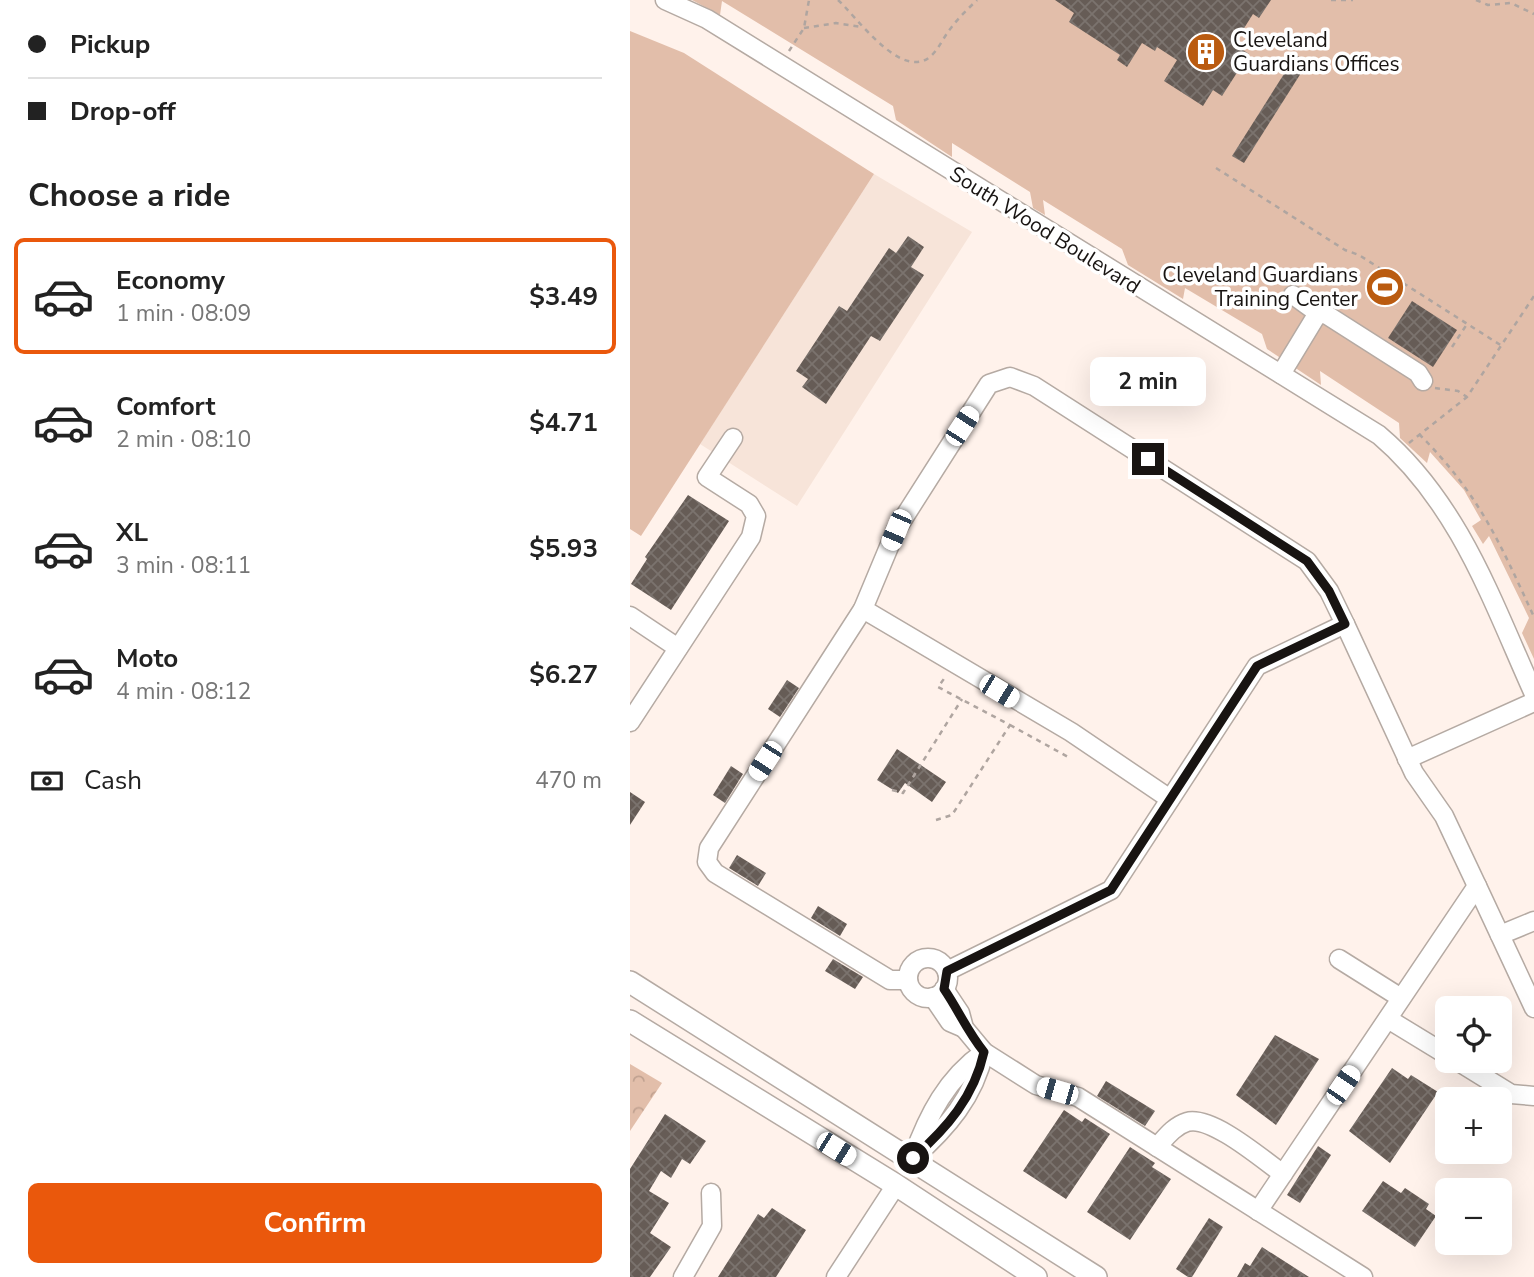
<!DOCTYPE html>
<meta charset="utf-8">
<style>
body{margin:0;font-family:"Nunito Sans",sans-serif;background:#f6f6f6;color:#222;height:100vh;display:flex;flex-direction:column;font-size:26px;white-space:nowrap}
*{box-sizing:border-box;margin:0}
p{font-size:23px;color:#767676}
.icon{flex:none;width:38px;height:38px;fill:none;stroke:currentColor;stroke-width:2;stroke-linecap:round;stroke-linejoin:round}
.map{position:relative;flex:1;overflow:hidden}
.sheet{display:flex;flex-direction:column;background:#fff;width:630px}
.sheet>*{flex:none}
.banner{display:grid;align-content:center;height:154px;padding:0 28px;background:#fff}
.buttons{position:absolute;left:805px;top:996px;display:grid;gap:14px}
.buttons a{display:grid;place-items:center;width:77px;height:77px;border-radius:10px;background:#fff;box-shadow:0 7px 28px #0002;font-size:35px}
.end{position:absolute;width:32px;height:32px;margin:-16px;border:9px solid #181412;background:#fff;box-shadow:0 0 0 4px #fff}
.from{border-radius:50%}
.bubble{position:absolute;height:49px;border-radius:10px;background:#fff;box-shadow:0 7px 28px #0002;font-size:23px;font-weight:700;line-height:49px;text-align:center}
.car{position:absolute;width:21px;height:42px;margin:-21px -10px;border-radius:9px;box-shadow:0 0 5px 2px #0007;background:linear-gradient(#fff 24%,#345 0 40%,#fff 0 76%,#345 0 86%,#fff 0)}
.banner b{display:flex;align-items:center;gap:24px;height:66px;font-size:26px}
.banner b+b{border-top:2px solid #e0e0e0}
.banner i{width:18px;height:18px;background:#222}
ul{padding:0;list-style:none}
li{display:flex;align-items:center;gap:21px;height:116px;margin:0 14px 10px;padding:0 14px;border:4px solid transparent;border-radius:10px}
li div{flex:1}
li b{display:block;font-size:26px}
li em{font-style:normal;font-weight:700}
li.active{border-color:#ea580c}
li>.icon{width:63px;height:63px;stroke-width:1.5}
h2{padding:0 28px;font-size:32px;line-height:84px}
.pay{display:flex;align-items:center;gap:18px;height:77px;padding:0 28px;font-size:26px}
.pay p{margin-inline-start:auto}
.cta{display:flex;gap:14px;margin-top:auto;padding:14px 28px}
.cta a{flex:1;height:80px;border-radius:10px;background:#ea580c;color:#fff;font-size:28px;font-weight:700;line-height:80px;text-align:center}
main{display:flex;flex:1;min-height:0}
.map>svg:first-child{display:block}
.built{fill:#f7e4d9}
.park{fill:url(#park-crowns)}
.garden{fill:#e2beaa}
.building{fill:url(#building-cross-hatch)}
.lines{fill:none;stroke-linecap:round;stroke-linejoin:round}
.minor-casing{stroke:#b5aaa3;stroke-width:21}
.major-casing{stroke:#b5aaa3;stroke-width:24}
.path{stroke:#afa5a0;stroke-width:2.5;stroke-dasharray:5 5;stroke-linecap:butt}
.minor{stroke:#fff;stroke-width:18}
.major{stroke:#fff;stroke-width:21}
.route{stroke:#181412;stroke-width:9}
.labels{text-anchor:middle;stroke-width:7;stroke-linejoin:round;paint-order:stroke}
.poi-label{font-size:21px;fill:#181412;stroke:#fff;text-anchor:start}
.street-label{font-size:21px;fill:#181412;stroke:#fff}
</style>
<main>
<section class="sheet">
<div class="banner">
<b><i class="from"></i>Pickup</b>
<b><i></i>Drop-off</b>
</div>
<h2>Choose a ride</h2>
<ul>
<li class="active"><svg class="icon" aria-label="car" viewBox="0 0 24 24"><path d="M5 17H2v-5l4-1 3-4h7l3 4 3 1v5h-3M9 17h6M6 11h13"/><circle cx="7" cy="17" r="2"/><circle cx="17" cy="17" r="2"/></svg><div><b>Economy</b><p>1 min · 08:09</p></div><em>$3.49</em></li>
<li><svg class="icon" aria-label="car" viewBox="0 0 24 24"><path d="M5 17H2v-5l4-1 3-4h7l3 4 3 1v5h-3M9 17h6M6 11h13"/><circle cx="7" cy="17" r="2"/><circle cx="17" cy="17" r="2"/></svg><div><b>Comfort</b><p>2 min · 08:10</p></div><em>$4.71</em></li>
<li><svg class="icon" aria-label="car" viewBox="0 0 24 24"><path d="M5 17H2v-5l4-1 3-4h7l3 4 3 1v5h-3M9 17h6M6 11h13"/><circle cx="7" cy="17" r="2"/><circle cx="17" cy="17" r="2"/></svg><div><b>XL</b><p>3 min · 08:11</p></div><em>$5.93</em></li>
<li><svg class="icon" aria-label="car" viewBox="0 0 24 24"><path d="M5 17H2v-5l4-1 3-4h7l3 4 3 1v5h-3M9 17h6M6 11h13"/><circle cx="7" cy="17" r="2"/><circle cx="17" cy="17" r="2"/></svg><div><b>Moto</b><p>4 min · 08:12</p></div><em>$6.27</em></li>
</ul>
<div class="pay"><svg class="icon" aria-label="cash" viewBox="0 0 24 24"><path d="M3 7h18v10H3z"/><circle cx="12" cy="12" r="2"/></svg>Cash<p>470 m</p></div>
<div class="cta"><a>Confirm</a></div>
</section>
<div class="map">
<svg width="904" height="1277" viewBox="0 0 904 1277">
<defs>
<pattern id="park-crowns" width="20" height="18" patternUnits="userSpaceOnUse" patternTransform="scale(1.75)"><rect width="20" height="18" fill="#e2beaa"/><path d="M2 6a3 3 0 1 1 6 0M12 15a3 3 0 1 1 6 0" fill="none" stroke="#c1a291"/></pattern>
<pattern id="building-cross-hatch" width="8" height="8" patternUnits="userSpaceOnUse" patternTransform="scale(1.75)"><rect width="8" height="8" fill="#665c56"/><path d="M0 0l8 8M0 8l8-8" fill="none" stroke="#7b736e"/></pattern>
</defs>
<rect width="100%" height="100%" fill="#fff2eb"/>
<path class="built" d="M244,174L342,232L167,506L70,444Z"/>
<path class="park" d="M0,1064L32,1083L0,1131Z"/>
<g class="garden">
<path d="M62,0H904V659L892,633L899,618L859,536L853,544L842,526L851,520L834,490L800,452L797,463L770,438L769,423L690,371L691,385L637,349L632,334L555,288L553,299L498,265L492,249L413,200L415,215L403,208L400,192L322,143V157L266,120L263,106L92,1L90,15Z"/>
<path d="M0,31L54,53L244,174L11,536L0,529Z"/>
</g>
<g class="building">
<path d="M425,0H641L629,18L623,14L604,44L619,54L592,96L583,90L573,106L534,81L547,60L527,47L525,51L512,43L497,67L487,60L490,55L439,22L444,13Z"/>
<path d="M666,55L678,62L614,163L602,156Z"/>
<path d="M278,236L294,247L281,267L294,275L250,341L241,336L196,404L172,387L178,379L166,371L209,306L217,311L259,248L266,253Z"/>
<path d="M782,301L827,330L803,367L758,338Z"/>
<path d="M58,495L99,521L41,610L1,584L17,559L15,557Z"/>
<path d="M157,680L169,688L150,717L138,709Z"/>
<path d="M267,749L316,782L302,802L275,783L268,793L247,780Z"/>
<path d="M101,766L113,774L95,803L83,795Z"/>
<path d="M0,792L15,802L0,825Z"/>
<path d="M107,855L136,873L128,886L99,868Z"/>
<path d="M188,906L217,924L210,936L181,918Z"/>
<path d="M203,959L233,977L225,989L195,971Z"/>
<path d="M645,1035L689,1059L646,1125L606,1095Z"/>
<path d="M762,1068L778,1079L781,1075L808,1092L760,1163L719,1131Z"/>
<path d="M476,1081L525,1111L515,1126L467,1096Z"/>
<path d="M434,1110L452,1122L455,1118L480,1134L436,1199L393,1171Z"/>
<path d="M35,1114L76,1141L60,1164L52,1159L41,1178L31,1171L19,1191L39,1203L20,1233L41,1247L20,1277H0V1169Z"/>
<path d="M688,1146L701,1155L670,1203L657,1195Z"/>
<path d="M500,1147L525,1163L522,1167L541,1179L500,1240L457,1212Z"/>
<path d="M753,1181L771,1193L775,1188L799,1204L796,1209L806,1216L785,1247L732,1211Z"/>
<path d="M142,1208L176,1230L146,1277H88L128,1214L134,1218Z"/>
<path d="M579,1218L593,1227L562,1277H558L546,1269Z"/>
<path d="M632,1247L679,1277H607L615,1263L620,1266Z"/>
</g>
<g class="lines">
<g class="minor-casing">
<g id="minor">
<path d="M35,0L77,19L749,435C829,503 862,601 904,694"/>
<path d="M663,295L688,313"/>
<path d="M651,374L688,313L697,315L788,373L793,381"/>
<path d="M233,609L441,732L540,799"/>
<path d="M0,616L48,648"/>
<path d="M715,624L784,773L814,816L847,886"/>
<path d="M0,722L121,537L126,516L119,504L77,477L103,438"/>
<path d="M777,759L904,702"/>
<path d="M870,935L904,921"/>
<circle cx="298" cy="978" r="20"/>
<path d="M709,959L771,998"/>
<path d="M278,980H260L85,873L77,862L79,848L233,609L266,530L359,384L380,377L404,386L677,561L699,591L715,624L627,666L481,890L317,971"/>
<path d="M314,989L330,1013L334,1028L354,1052L406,1085L448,1097L733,1277"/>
<path d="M303,997L320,1022L334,1028"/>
<path d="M758,1019L817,1055"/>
<path d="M826,1060L881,1094L904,1096"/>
<path d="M527,1147C536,1137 544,1126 557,1122C581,1115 632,1159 653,1174"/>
<path d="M283,1157C298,1115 317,1078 354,1052"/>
<path d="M283,1158C317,1128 344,1097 354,1052"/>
<path d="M628,1211L847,886L904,1008"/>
<path d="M53,1277L82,1226L81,1193"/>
<path d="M206,1277L266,1185"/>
</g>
</g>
<g class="major-casing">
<g id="major">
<path d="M0,982L466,1277"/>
<path d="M0,1021L266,1185L406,1277"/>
</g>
</g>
<g class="path">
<path d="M208,0C226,16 273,84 302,55C310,47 314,36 321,28C328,18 338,9 347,0"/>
<path d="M701,0H723"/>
<path d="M846,0L858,5L881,3L904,14"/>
<path d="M174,28L206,23L232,27"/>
<path d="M159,51L174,28L179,0"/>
<path d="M586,168L715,250L729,255L872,346"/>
<path d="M822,347L837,324"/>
<path d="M805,388L828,391L837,397"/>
<path d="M789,434C849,494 869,541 904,617"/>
<path d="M779,443L837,397L904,296"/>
<path d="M380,725L440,758"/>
<path d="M262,790L273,793L332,699"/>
<path d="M306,820L322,815L380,725L308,687L316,676"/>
</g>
<use href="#minor" class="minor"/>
<use href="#major" class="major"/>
</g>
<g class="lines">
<path class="route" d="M283,1158C317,1128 344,1097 354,1052C337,1031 329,1011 314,989L317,971L481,890L627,666L715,624L699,591L677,561L518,459"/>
</g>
<defs>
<g id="building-disc" transform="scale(2.0125)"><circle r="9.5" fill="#ba5b10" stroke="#fff"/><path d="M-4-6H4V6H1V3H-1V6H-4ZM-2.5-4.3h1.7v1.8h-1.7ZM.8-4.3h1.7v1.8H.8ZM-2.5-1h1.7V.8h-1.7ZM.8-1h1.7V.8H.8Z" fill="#fff"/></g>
<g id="stadium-disc" transform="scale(2.0125)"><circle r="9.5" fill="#ba5b10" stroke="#fff"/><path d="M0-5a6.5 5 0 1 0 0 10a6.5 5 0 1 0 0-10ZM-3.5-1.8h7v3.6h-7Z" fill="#fff"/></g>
</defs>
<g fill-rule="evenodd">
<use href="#building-disc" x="576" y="52"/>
<use href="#stadium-disc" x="755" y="287"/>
</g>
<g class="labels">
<g class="poi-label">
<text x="603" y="47">Cleveland<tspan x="603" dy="24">Guardians Offices</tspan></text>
<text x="728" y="282" text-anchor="end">Cleveland Guardians<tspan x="728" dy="24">Training Center</tspan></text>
</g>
<g class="street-label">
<text transform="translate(415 230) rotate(32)" y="7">South Wood Boulevard</text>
</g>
</g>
</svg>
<div class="buttons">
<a><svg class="icon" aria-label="locate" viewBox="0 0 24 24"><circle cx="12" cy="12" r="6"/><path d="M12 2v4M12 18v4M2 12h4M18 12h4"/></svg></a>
<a>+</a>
<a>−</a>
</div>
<i class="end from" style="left:283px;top:1158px"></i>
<i class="end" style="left:518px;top:459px"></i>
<div class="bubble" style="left:460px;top:357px;width:116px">2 min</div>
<i class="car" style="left:332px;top:426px;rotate:33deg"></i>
<i class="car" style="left:266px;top:530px;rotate:203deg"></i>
<i class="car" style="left:369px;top:691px;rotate:121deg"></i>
<i class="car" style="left:135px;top:761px;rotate:213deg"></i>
<i class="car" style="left:713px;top:1085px;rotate:34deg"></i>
<i class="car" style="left:427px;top:1091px;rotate:286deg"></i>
<i class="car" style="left:206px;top:1149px;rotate:122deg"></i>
</div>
</main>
